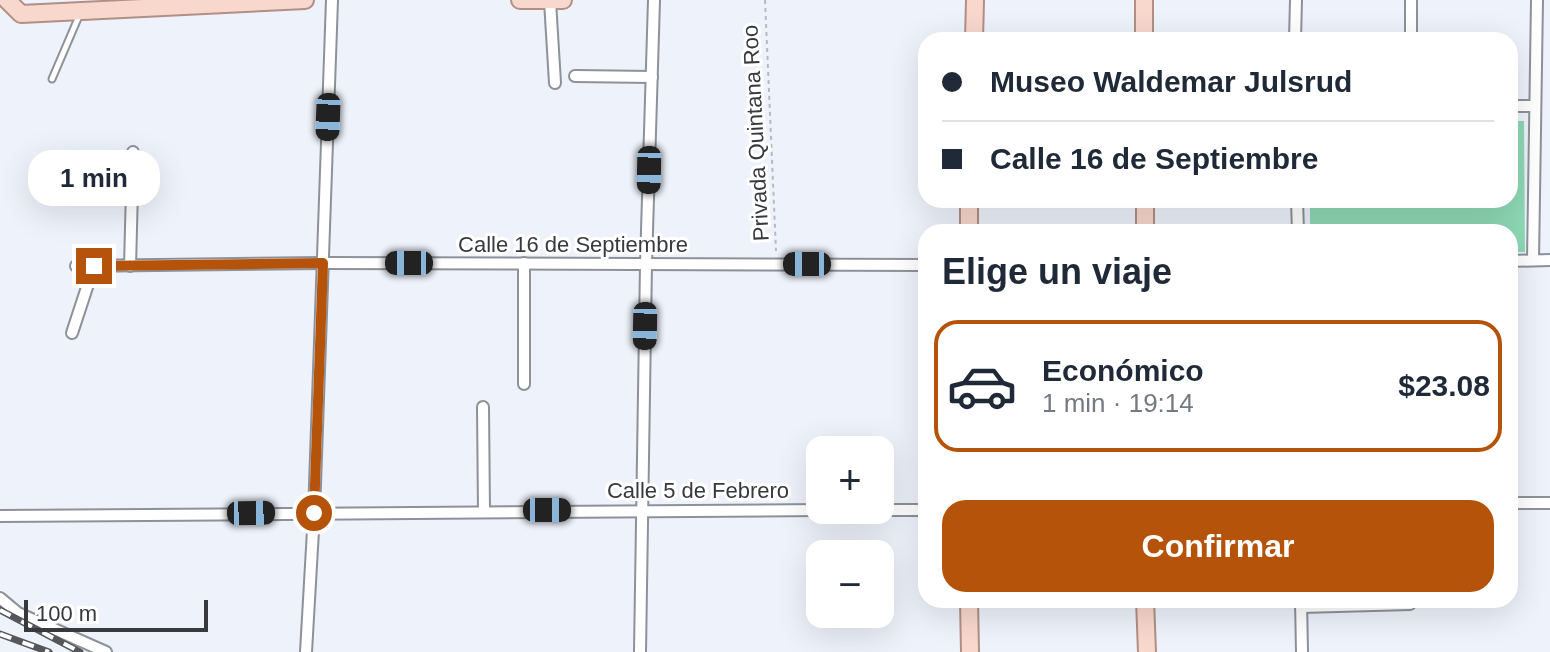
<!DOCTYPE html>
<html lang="es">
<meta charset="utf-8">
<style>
body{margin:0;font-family:Arial,sans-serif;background:#f6f6f7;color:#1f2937;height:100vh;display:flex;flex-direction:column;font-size:30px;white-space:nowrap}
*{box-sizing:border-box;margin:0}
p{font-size:26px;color:#747a83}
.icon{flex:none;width:44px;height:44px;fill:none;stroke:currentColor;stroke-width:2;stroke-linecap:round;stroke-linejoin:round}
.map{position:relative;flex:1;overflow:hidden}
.sheet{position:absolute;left:918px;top:224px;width:600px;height:384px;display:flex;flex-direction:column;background:#fff;border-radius:24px;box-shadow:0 8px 32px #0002}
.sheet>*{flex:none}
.guide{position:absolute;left:918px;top:32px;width:600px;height:176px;border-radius:24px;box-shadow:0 8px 32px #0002;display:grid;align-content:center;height:176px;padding:0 24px;background:#fff}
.controls{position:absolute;left:806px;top:436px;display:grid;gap:16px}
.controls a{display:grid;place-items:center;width:88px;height:88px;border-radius:16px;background:#fff;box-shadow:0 8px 32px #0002;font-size:40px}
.scale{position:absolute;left:24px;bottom:20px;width:184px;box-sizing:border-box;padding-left:8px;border:4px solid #37393c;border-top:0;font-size:22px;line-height:28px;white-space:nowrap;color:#37393c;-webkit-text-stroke:6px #fff;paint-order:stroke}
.end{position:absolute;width:36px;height:36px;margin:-18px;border:10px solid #b45309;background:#fff;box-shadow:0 0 0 4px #fff}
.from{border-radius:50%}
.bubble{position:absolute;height:56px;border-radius:24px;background:#fff;box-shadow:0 8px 32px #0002;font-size:26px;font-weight:700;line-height:56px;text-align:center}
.car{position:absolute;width:24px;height:48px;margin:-24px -12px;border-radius:10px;box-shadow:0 0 6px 2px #0007;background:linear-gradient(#222 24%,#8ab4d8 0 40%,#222 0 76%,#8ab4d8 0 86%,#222 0)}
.guide b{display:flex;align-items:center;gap:28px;height:76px;font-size:30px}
.guide b+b{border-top:2px solid #e0e1e3}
.guide i{width:20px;height:20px;background:#1f2937}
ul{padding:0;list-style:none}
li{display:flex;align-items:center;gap:24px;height:132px;margin:0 16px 12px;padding:0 8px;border:4px solid #e0e1e3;border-radius:24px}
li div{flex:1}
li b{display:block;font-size:30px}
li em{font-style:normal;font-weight:700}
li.on{border-color:#b45309}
li>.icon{width:72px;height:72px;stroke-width:1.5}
h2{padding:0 24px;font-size:36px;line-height:96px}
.primary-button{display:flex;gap:16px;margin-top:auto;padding:16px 24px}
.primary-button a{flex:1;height:92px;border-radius:24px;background:#b45309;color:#fff;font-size:32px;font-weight:700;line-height:92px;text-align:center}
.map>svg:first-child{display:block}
.green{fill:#8ed9b5}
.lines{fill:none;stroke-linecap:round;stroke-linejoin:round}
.lane-casing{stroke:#8d919a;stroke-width:9}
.street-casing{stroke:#8d919a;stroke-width:14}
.primary-casing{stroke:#b18f85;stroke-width:20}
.path{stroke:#b6b9c0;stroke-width:2;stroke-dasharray:4 4;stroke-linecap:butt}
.lane{stroke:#fff;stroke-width:5}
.street{stroke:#fff;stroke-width:10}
.primary{stroke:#f8d8cd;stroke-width:16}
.rail-casing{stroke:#55575b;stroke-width:7}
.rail{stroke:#fff;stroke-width:4;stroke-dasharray:12;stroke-linecap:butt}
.route{stroke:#b45309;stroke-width:10}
.labels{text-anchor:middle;stroke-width:6;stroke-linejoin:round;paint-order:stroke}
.street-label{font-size:22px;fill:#37393c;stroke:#fff}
</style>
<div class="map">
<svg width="1550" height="652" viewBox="0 0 1550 652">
<rect width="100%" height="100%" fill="#eef2fb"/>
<path class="green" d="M1510,121H1524L1525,252H1510V232H1310V200H1510Z"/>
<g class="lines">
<g class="lane-casing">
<path id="lane" d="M52,79L79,16"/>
</g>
<g class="street-casing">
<g id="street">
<path d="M1411,0V40"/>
<path d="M550,1L555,83"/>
<path d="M1295,40L1296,0"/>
<path d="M575,76L652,77"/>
<path d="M1510,106H1535"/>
<path d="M1297,200L1298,232"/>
<path d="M1533,260L1537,0"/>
<path d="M1510,261L1550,260"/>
<path d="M76,266L323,263L926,265"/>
<path d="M130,266L133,152"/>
<path d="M1510,295L1511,261"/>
<path d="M72,333L94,266"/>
<path d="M524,384V263"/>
<path d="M483,407L484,511"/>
<path d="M1510,503H1550"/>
<path d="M880,510H926"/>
<path d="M0,516L820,510"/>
<path d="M0,598L18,613L106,652"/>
<path d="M1301,600L1302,652"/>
<path d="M1301,607L1410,604"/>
<path d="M306,652L314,513L332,0"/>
<path d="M640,652L646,264L654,0"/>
</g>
</g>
<g class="primary-casing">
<g id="primary">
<path d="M7,0L21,14L305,0"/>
<path d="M520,0H563"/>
<path d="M1144,0V40"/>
<path d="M974,40L975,0"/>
<path d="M1145,200V232"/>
<path d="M969,232V200"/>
<path d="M969,600L970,652"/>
<path d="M1145,600L1147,652"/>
</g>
</g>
<path class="path" d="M765,0L776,251"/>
<use href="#lane" class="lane"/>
<use href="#street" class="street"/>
<use href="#primary" class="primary"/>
<g class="rail-casing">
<g id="rail">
<path d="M0,610L80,652"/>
<path d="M0,634L49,652"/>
</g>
</g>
<use href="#rail" class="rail"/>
</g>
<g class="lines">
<path class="route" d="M94,266L323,263L314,513"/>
</g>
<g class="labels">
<g class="street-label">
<text transform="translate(755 133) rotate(-93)" y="8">Privada Quintana Roo</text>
<text x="573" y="252">Calle 16 de Septiembre</text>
<text x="698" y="498">Calle 5 de Febrero</text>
</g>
</g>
</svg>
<div class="controls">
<a>+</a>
<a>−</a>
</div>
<div class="scale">100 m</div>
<i class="end from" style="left:314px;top:513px"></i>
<i class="end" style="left:94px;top:266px"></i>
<div class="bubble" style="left:28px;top:150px;width:132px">1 min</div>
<i class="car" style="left:328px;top:117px;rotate:182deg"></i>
<i class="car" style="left:649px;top:170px;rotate:181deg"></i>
<i class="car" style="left:409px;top:263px;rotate:270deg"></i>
<i class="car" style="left:807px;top:264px;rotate:270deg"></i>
<i class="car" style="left:645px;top:326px;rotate:181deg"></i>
<i class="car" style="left:547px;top:510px;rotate:90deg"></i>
<i class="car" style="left:251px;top:513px;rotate:89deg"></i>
<div class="guide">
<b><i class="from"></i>Museo Waldemar Julsrud</b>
<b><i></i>Calle 16 de Septiembre</b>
</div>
<section class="sheet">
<h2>Elige un viaje</h2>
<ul>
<li class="on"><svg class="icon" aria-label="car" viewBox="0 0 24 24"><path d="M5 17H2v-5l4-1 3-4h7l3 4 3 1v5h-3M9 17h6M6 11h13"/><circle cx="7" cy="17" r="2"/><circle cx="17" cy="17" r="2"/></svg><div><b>Económico</b><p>1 min · 19:14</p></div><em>$23.08</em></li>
</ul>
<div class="primary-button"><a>Confirmar</a></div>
</section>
</div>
